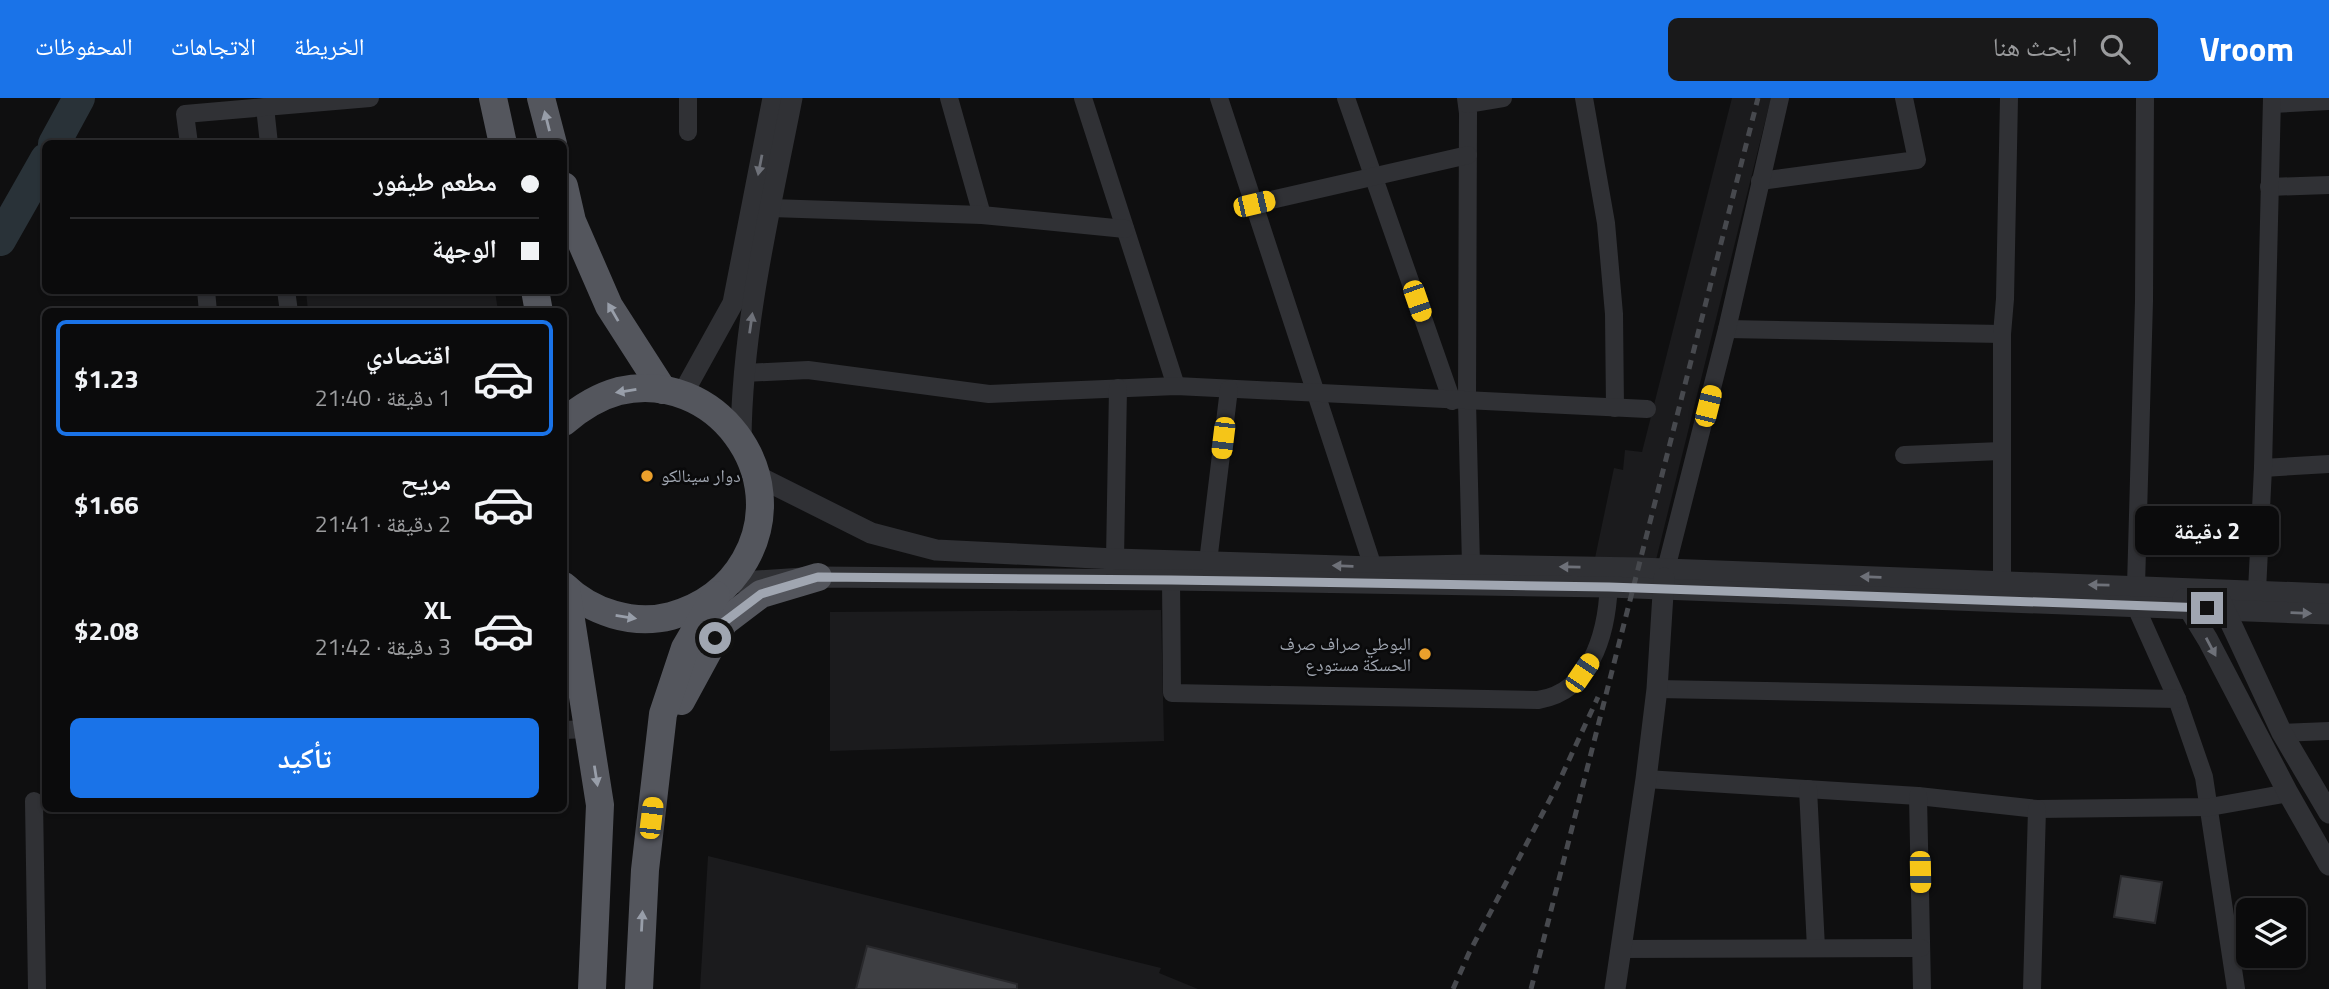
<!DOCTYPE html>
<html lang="ar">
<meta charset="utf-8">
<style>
body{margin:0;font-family:"Titillium Web","Noto Naskh Arabic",sans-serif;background:#19191a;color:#f1f3f6;direction:rtl;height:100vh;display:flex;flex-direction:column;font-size:26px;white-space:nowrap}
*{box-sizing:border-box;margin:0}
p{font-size:23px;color:#9a9b9d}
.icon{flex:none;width:38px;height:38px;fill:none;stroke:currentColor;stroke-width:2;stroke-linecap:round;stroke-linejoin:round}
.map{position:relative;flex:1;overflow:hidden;direction:ltr}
.details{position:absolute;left:42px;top:210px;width:525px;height:504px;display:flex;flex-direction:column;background:#0b0b0c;border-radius:10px;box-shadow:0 2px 5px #0004,0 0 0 2px #2b2b2d;direction:rtl}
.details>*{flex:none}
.top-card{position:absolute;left:42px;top:42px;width:525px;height:154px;border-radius:10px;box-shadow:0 2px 5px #0004,0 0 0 2px #2b2b2d;direction:rtl;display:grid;align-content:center;height:154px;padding:0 28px;background:#0b0b0c}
.tools{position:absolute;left:2236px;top:800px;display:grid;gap:14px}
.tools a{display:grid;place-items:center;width:70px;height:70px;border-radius:10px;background:#0b0b0c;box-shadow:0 2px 5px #0004,0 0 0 2px #2b2b2d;font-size:35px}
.end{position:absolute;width:32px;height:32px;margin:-16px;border:9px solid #a0a6b1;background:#111;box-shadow:0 0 0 4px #111}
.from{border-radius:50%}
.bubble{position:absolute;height:49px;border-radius:10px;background:#0b0b0c;box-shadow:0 2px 5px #0004,0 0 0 2px #2b2b2d;font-size:23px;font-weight:700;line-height:49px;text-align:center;direction:rtl}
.car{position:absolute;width:21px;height:42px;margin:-21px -10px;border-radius:9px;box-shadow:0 0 5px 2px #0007;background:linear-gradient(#f5c518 24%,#345 0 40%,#f5c518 0 76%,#345 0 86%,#f5c518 0)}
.top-card b{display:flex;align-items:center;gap:24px;height:66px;font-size:26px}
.top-card b+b{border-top:2px solid #2b2b2d}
.top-card i{width:18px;height:18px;background:#f1f3f6}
ul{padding:12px 0 0;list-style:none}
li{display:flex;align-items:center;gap:21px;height:116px;margin:0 14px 10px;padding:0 14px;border:4px solid transparent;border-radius:10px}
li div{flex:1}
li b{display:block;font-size:26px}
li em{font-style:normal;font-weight:700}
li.current{border-color:#1a73e8}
li>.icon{width:63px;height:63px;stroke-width:1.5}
.action{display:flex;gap:14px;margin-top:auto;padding:14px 28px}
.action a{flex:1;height:80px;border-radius:10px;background:#1a73e8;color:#fff;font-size:28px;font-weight:700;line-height:80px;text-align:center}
header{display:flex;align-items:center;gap:42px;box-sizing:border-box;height:98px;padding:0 35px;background:#1a73e8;color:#fff}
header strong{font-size:33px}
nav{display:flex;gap:38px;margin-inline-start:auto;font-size:24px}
.search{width:490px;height:63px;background:#19191a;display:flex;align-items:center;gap:18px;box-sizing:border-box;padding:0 24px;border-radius:10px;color:#9a9b9d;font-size:26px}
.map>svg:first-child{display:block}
.built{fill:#1b1b1d}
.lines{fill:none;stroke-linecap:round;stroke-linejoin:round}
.river{stroke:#293238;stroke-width:32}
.building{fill:#3e3f43;stroke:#29292c;stroke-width:2}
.minor{stroke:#303135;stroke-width:18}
.tertiary{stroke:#303135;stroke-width:21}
.trunk{stroke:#54565d;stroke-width:28}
.rail{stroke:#47494e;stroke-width:5;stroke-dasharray:9 7;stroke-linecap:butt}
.oneway{fill:#989ea9}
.oneway2{fill:#6e7179}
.route{stroke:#a0a6b1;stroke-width:9}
.poi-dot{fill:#eba02c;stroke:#0a0a0b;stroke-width:2.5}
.labels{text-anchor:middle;stroke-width:5;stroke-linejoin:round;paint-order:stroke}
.poi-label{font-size:18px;fill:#a0a6b1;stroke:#0a0a0b;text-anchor:start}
</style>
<header>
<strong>Vroom</strong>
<div class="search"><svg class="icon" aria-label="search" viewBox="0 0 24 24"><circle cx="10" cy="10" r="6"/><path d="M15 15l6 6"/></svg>ابحث هنا</div>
<nav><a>الخريطة</a><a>الاتجاهات</a><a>المحفوظات</a></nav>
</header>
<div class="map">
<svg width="2329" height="891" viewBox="0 0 2329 891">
<rect width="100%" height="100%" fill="#0f0f10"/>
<g class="built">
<path d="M1732,0H1771L1656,462L1595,460L1614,370L1623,372L1625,352L1642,354Z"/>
<path d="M306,193H495L498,213H308Z"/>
<path d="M1161,512L1164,643L830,653V514Z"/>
<path d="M708,758L1161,870L1159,875L1198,891H700Z"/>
</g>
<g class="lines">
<g class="river">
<path d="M54,46L79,0"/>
<path d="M0,142L46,61"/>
</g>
</g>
<g class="building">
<path d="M2121,778L2162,784L2155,825L2114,819Z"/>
<path d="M867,848L1017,886V891H856Z"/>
</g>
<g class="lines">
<g class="minor">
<path d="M949,0L982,117"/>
<path d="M1083,0L1176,288"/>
<path d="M1219,0L1373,469"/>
<path d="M1346,0L1452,303"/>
<path d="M1466,0L1468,15L1467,304L1471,467"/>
<path d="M1584,0L1606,125L1614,216L1615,310"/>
<path d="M1467,6L1503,0"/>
<path d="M2272,6L2329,3"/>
<path d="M265,9L269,46"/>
<path d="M688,34V0"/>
<path d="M189,46L185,16L370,0"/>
<path d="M1760,83L1917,62L1904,0"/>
<path d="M2269,89L2329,87"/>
<path d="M1254,106L1468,57"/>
<path d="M771,110L982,117L1125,131"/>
<path d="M206,192L208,214"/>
<path d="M286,192L289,214"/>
<path d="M1727,231L2002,236"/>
<path d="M744,275L808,272L989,296L1176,288L1647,311"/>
<path d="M1904,357L2001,353"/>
<path d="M2263,370L2329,366"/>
<path d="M1115,461L1118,290"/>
<path d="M1208,464L1229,291"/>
<path d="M1666,471L1727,231L1780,0"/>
<path d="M1171,482L1172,595L1538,602C1596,593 1609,525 1609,476"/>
<path d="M2002,484V236L2005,201L2009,0"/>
<path d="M2136,488L2144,203L2145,0"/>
<path d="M2257,493L2263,370L2272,0"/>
<path d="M2135,507L2177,601L2204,679L2236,891"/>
<path d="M1657,591L2177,601"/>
<path d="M564,632L588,631"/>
<path d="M2282,635L2329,633"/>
<path d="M1646,681L1918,698L2037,711L2210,709L2288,695"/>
<path d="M1808,691L1816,850"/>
<path d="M1918,698L1922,891"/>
<path d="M34,703L37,891"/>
<path d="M1620,851L1921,850"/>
<path d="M2032,891L2037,711"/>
</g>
<g class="tertiary">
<path d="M682,297L733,205L773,0"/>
<path d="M741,342C742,227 770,113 792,0"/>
<path d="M757,378L871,435L936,452L1115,461L1373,469L1471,467L1639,470L2329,496"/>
<path d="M728,485L818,479L1171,482L1609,489L2329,516"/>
<path d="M2183,501L2208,542L2288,695L2329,767"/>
<path d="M2220,502L2282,635L2329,715"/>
<path d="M1615,891L1646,681L1657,591L1664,480"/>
</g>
<g class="trunk">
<path d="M493,0L503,46"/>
<path d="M541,0L553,46"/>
<path d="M564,88L572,123L609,208L663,292"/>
<path d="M535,192L539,214"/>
<path d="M564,324C580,310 597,299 619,293C715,271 794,376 745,462C729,490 703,509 671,518C633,528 591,514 564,488"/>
<path d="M566,490L600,707L592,891"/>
<path d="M681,603L724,524L761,496L818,479"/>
<path d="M639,891L645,772L663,616L685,550L716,497"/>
</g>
<g class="rail">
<path d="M1453,891L1469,855L1557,688L1598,599"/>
<path d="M1531,891L1758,0"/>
</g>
</g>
<defs><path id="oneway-solid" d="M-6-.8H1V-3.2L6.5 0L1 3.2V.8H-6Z" transform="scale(1.75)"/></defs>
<g class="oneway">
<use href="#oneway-solid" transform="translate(547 23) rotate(-104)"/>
<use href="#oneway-solid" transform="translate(613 214) rotate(-120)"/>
<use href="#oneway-solid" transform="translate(626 293) rotate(171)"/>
<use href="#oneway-solid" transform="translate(626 519) rotate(9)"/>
<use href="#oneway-solid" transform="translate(596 678) rotate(81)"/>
<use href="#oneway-solid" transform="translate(642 823) rotate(-87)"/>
</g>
<g class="oneway2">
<use href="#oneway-solid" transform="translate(760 67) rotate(101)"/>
<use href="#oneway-solid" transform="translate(751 225) rotate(-82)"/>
<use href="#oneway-solid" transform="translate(1343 468) rotate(-178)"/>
<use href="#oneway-solid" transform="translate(1570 469) rotate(-179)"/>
<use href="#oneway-solid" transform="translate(1871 479) rotate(-178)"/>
<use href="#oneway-solid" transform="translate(2099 487) rotate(-179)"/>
<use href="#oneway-solid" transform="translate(2301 515) rotate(2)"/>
<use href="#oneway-solid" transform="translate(2211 549) rotate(62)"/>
</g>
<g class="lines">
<path class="route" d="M715,540L724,524L761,496L818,479L1171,482L1609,489L2207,510"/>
</g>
<g class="poi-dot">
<circle cx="647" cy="378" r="7"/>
<circle cx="1425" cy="556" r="7"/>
</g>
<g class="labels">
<g class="poi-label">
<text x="661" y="384">دوار سينالكو</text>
<text x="1411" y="552" text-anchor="end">البوطي صراف صرف<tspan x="1411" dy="21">الحسكة مستودع</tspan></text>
</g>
</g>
</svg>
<div class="tools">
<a><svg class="icon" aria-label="layers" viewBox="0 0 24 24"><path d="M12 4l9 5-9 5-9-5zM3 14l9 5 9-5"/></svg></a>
</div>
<i class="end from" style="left:715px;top:540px"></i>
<i class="end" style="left:2207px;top:510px"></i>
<div class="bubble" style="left:2135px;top:408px;width:144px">2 دقيقة</div>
<i class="car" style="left:1254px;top:106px;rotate:77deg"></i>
<i class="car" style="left:1417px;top:203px;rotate:161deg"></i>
<i class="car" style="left:1708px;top:308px;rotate:14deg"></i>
<i class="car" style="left:1223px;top:340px;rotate:187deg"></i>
<i class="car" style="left:1582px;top:575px;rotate:34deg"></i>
<i class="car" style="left:651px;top:720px;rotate:7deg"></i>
<i class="car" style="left:1920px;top:774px;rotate:179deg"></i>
<div class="top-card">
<b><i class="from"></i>مطعم طيفور</b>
<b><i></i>الوجهة</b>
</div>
<section class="details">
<ul>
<li class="current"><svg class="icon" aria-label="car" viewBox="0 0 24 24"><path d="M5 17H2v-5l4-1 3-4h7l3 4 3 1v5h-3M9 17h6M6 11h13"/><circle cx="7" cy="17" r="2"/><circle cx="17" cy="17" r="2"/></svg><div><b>اقتصادي</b><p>1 دقيقة · 21:40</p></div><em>$1.23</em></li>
<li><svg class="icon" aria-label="car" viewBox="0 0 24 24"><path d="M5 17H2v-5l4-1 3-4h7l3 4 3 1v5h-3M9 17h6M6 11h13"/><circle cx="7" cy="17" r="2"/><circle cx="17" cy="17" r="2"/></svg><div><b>مريح</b><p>2 دقيقة · 21:41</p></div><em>$1.66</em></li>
<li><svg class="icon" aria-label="car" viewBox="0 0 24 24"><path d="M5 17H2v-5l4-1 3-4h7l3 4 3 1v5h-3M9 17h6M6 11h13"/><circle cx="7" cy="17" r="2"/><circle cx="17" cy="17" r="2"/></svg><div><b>XL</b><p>3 دقيقة · 21:42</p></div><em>$2.08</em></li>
</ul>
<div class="action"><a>تأكيد</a></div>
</section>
</div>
